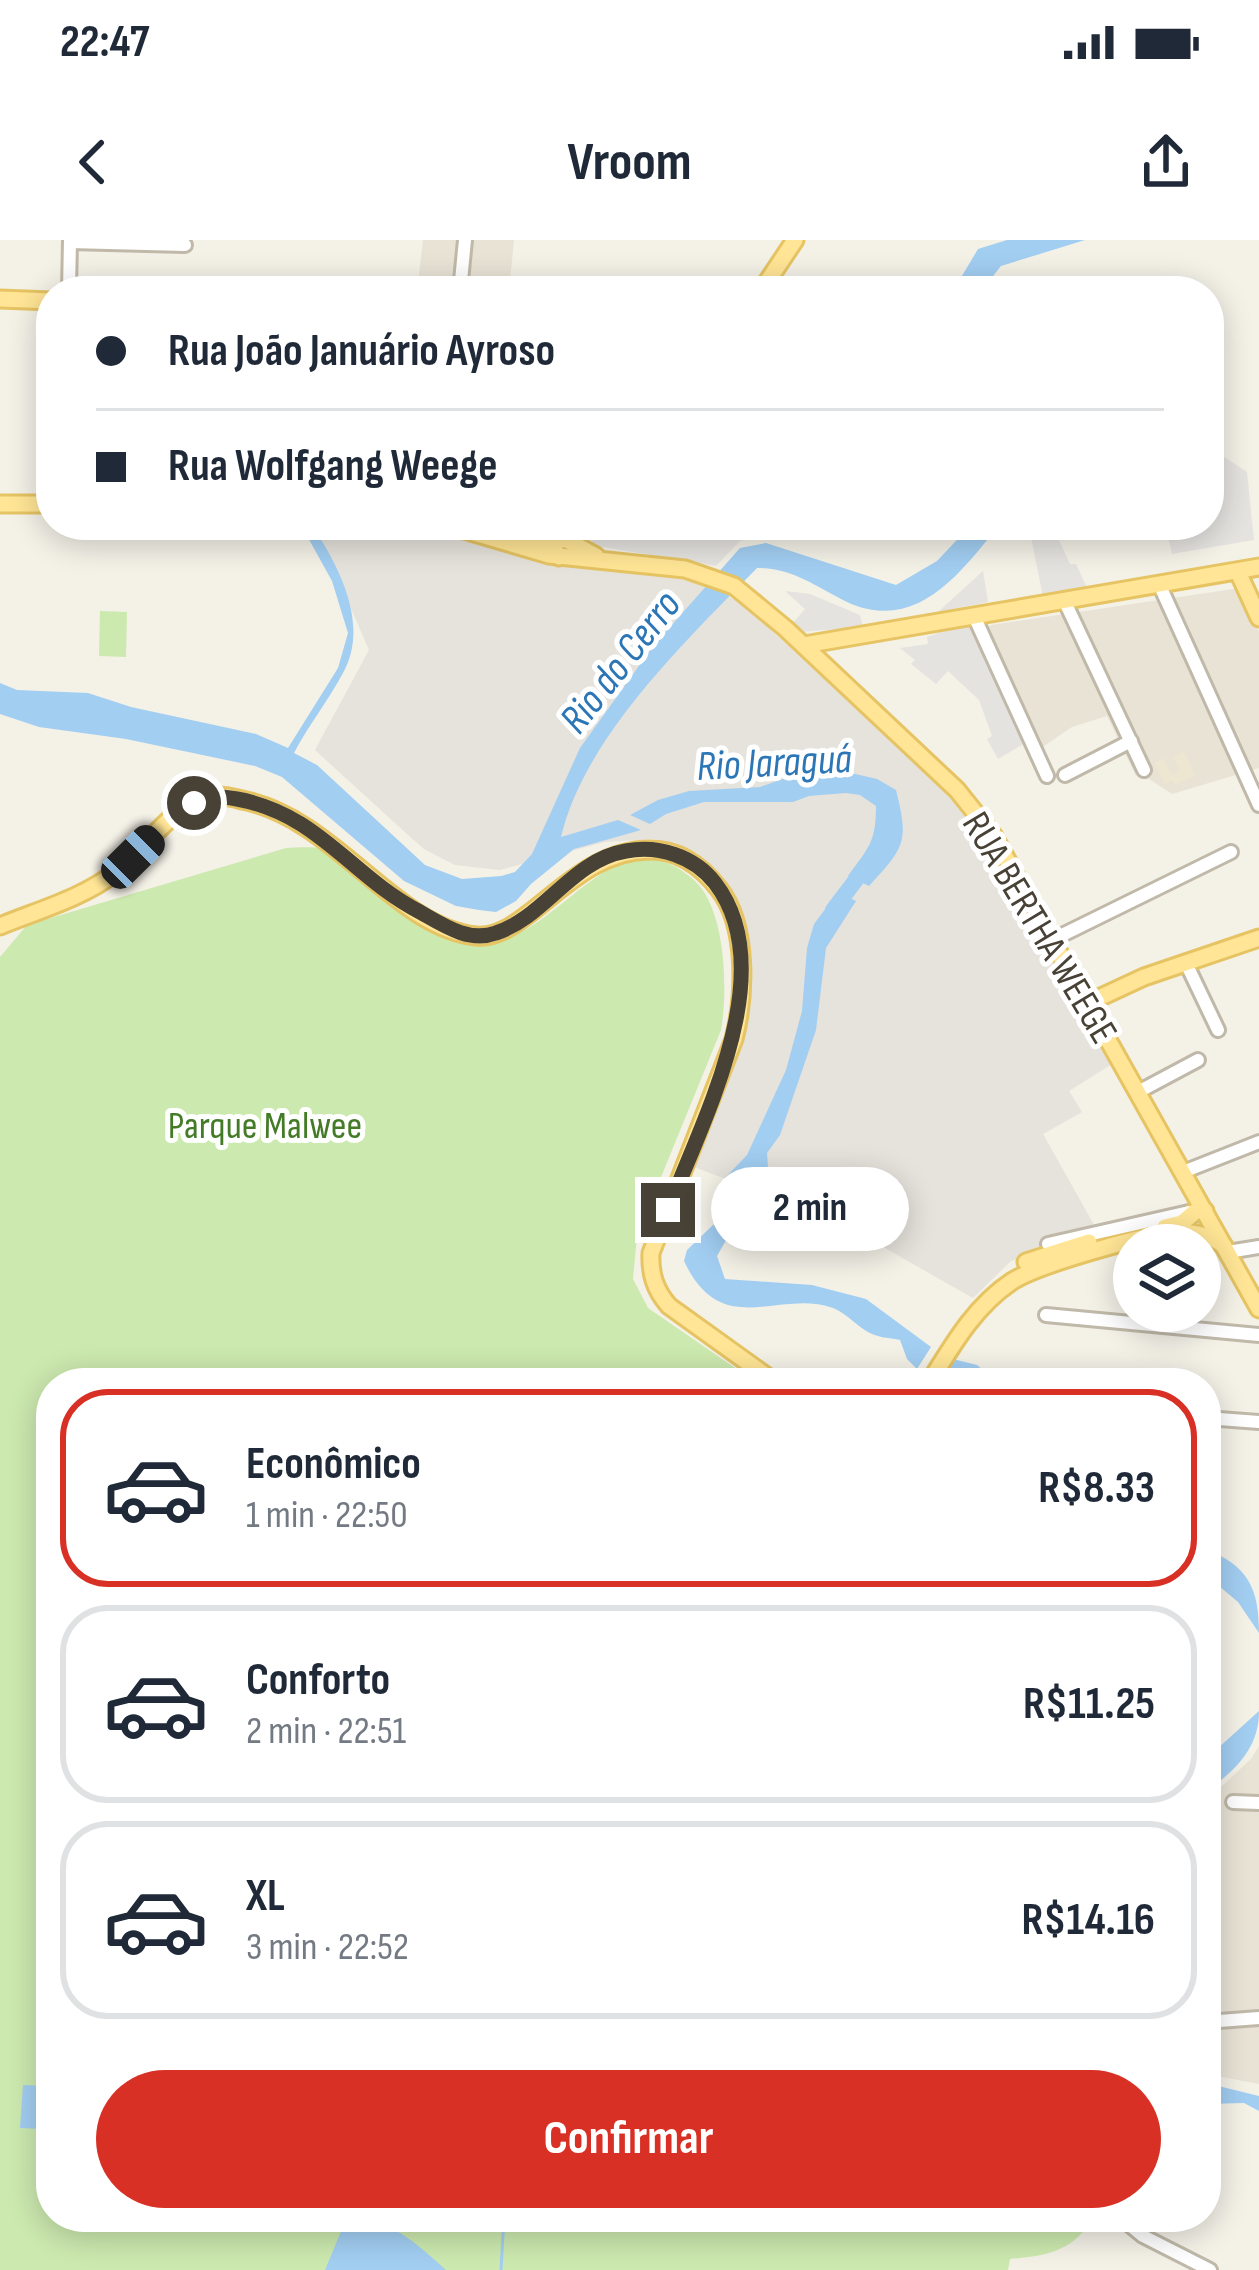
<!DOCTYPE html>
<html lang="pt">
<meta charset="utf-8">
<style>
body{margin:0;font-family:"Sofia Sans Condensed",sans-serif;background:#f6f6f7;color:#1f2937;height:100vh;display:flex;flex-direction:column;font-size:45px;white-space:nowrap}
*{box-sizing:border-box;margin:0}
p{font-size:39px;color:#747a83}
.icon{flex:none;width:66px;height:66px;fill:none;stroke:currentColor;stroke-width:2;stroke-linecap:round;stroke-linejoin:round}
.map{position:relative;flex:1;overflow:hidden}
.details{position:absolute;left:36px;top:1128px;width:1185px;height:864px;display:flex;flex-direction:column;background:#fff;border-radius:48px;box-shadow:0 6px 30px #0003}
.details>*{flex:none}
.hud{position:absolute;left:36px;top:36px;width:1188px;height:264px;border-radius:48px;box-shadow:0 6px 30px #0003;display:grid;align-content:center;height:264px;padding:0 60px;background:#fff}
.fabs{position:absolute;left:1113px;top:984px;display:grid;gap:24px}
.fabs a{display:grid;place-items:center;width:108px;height:108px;border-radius:50%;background:#fff;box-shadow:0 6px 30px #0003;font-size:60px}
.end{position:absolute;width:54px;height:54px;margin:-27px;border:15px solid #474136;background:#fff;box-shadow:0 0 0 6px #fff}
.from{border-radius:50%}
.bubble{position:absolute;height:84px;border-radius:42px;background:#fff;box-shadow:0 6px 30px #0003;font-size:39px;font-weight:700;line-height:84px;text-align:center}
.car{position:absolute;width:36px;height:72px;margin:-36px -18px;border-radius:15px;box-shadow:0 0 9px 3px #0007;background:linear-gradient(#222 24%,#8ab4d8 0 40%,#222 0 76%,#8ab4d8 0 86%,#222 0)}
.hud b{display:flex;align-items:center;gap:42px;height:114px;font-size:45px}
.hud b+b{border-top:3px solid #e0e1e3}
.hud i{width:30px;height:30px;background:#1f2937}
ul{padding:21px 0 0;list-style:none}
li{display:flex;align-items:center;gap:36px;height:198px;margin:0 24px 18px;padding:0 36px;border:6px solid #e0e1e3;border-radius:48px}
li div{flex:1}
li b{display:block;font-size:45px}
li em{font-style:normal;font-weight:700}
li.active{border-color:#d93025}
li>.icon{width:108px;height:108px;stroke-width:1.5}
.primary-button{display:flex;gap:24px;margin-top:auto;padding:24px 60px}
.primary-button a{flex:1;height:138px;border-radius:72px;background:#d93025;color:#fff;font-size:48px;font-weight:700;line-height:138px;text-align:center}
.status{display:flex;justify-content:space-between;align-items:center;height:84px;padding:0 60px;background:#fff;direction:ltr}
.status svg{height:33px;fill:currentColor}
header{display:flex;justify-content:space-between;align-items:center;height:156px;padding:0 60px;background:#fff;font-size:54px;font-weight:700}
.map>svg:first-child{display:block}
.residential{fill:#e8e3d5}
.industrial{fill:#e6e2dc}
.education{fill:#ede6d1}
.green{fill:#cce9af}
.parking{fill:#e5e3df}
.water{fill:#a2cef2}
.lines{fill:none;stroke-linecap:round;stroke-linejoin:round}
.stream{stroke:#a2cef2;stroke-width:3}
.river{stroke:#a2cef2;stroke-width:16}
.minor-casing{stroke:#c0b9a9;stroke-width:18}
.major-casing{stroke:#e6c463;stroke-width:21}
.minor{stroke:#fff;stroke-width:12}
.major{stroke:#ffe595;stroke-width:15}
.route{stroke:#474136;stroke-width:15}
.labels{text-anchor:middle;stroke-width:10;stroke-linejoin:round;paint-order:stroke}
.street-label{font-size:39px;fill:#474136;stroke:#fff}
.park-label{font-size:39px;fill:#437b27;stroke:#fff}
.water-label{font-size:42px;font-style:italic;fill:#2c76b6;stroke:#fff}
</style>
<div class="status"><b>22:47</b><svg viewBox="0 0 49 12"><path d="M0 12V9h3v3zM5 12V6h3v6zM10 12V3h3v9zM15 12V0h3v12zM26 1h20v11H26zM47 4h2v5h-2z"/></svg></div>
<header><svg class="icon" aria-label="back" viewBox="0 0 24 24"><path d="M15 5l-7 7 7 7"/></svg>Vroom<svg class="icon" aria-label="share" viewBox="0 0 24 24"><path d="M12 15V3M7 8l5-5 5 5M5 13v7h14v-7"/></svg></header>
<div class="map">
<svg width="1259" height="2030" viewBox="0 0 1259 2030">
<rect width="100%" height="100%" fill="#f4f1e7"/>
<g class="residential">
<path d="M423,0H514L509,51H417Z"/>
<path d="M1240,348L1259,392V528L1172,554L1140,533L1136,536L1107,476L1072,487L1041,508L987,389L991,385Z"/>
<path d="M1259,1506V1844L1206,1834V1561L1251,1519Z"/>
</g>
<path class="industrial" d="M315,285H409L535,319L679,336L741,362L985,588L1115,822L1069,851L1082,872L1043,894L1098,992L1011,1021L973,1058L839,982L689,925L719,863L745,791L749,740L737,664L698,614L654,599L605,602L500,630L455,625L424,609L407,594L315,510L369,410Z"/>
<path class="education" d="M1184,512L1195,536L1175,545L1172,540L1165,544L1154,523L1163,518L1172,535L1180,531L1173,516Z"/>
<g class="green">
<path d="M100,371L127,372L126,417L99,416Z"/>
<path d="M286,608C296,608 312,606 322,609C332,613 344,624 353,630C388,654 427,691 470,701C553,719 609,562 695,641C726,670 728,751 721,790L637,996L633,1039L648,1068L757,1143H51V1977H1093C1075,2011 1046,2016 1010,2019L1008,2030H0V717L27,685Z"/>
</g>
<g class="parking">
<path d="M1209,207L1247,232L1254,300L1172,314L1165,285H1209Z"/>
<path d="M593,285H763L776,291L740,301L716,326L597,306L588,298Z"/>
<path d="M1018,285H1052L1070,324H1076L1088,350L1043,357L1031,297H1009Z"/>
<path d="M983,331L988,362L938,372Z"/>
<path d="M785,351L810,354L860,375L863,387L800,392L792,384L805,369Z"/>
<path d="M968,382L1025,503L998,519L987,499L992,496L979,460L948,431L936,444L911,424L915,420L900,408L928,404L927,397Z"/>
</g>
<g class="water">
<path d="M1007,0H1085L1001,26L981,51H953L978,9Z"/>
<path d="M301,285H312C339,327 370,384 343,433C328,461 308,486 294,513L317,525L425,625L462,639L501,636L515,632L532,614L580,508L654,405L740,308L766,303L896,345L937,321L971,285H999C960,334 915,395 845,361C815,346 792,328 757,328C686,401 585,496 561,597L618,580L641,590L574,609L531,644L516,661L496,672L479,670L456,666L404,641L282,537L255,526L126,499L39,487L0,474V443L17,450L88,453L131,467L256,494L288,508L338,428L348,393L332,341Z"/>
<path d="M851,533L877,539L896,550C909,602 905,607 869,646L848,636C869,607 876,602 876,566L860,555L846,553L809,556L793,562H704L666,574L650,584L630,575L658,560L689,551L760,547L783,539Z"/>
<path d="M838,652L856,661L826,708L816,790L780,895L767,913L768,927L717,1016L725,1039L812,1045L866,1059L931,1107L917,1129L907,1119L900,1100C891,1098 881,1098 872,1094C858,1088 848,1074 833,1068C779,1048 722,1102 684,1021L687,1010L714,984L716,962L724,950L726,937L747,915L786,830L802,771L807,708L814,684Z"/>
<path d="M953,1119L977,1125L998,1143H939Z"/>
<path d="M1206,1309C1248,1326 1259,1348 1259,1393L1238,1362L1206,1335Z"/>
<path d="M1259,1471C1259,1509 1235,1530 1206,1552V1519Z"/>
<path d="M1206,1843L1259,1856V1871L1244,1863L1206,1864Z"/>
<path d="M23,1845L46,1846L43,1889L20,1888Z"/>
<path d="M347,1977C389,1977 417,2004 446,2030H325Z"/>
</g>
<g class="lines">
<path class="stream" d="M501,2030L504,1977"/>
<path class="river" d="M833,670L868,624"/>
<g class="minor-casing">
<g id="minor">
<path d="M70,2L185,5"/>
<path d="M69,51L70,0"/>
<path d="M460,51L465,0"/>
<path d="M1160,346L1259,565"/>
<path d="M1065,362L1144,530"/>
<path d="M974,376L1047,536"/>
<path d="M1065,535L1131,501"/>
<path d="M1052,700L1231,612"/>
<path d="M1186,723L1218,790"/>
<path d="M1138,852L1198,820"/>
<path d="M1183,932L1259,902"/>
<path d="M1048,1004L1189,972"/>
<path d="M1228,1012L1259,1007"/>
<path d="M1046,1075L1259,1095"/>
<path d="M1206,1178L1259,1182"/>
<path d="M1233,1562L1259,1563"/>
<path d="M1206,1782L1259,1778"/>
<path d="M1120,1977L1143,1996L1210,2030"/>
</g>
</g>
<g class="major-casing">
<g id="major">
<path d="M761,51L795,0"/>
<path d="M0,59L51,61"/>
<path d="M0,264H51"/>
<path d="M447,285L549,315L685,329L734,346L785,388L957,550L993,595L1259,1069"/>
<path d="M520,302L540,301L563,285"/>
<path d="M559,317L552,306L563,298L596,316"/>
<path d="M1238,332L1259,378"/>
<path d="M804,405L1259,327"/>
<path d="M0,686C39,670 83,658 116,632C144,610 171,567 206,557C218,554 231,557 242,560C335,578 395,688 476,696C527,701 572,609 651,610C680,610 702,627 719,649C748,686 745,756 734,799L651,1013C650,1034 655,1050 669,1066L776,1143"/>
<path d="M1088,763L1144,737L1259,698"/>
<path d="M1165,987L1182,983L1196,971H1205"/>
<path d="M1026,1022L1089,1002"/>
<path d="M929,1143C952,1106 974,1067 1011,1042C1036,1025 1151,992 1181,992C1195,993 1213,996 1224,1006"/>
</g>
</g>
<use href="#minor" class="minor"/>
<use href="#major" class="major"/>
</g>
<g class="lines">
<path class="route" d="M194,563C208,554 220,556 237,559C319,574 352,637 420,672C443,685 469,703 496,693C545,677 572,620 626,611C659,605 694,616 715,643C783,731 702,881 668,970"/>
</g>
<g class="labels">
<g class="street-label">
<text transform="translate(1041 687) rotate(59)" y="14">RUA BERTHA WEEGE</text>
</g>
<g class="park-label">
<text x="265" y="898">Parque Malwee</text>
</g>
<g class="water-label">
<text transform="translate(619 421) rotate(-52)" y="15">Rio do Cerro</text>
<text transform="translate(774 521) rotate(-3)" y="15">Rio Jaraguá</text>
</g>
</g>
</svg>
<div class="fabs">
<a><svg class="icon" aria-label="layers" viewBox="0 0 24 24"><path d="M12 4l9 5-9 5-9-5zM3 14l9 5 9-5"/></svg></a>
</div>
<i class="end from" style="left:194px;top:563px"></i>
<i class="end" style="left:668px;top:970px"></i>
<div class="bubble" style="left:711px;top:927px;width:198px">2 min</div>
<i class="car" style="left:133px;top:617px;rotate:45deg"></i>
<div class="hud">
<b><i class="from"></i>Rua João Januário Ayroso</b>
<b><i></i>Rua Wolfgang Weege</b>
</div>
<section class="details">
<ul>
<li class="active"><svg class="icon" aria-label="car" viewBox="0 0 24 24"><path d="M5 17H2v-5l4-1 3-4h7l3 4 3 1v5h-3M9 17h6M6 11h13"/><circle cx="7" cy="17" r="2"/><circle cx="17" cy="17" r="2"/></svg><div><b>Econômico</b><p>1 min · 22:50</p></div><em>R$8.33</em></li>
<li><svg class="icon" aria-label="car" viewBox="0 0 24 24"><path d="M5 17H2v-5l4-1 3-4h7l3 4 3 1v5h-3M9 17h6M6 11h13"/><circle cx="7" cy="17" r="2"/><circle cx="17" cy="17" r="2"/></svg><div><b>Conforto</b><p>2 min · 22:51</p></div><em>R$11.25</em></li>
<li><svg class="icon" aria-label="car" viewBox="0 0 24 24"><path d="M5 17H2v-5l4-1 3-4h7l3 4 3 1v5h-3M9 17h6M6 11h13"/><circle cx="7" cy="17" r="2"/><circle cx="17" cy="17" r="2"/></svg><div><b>XL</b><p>3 min · 22:52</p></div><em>R$14.16</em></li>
</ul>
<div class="primary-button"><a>Confirmar</a></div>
</section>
</div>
